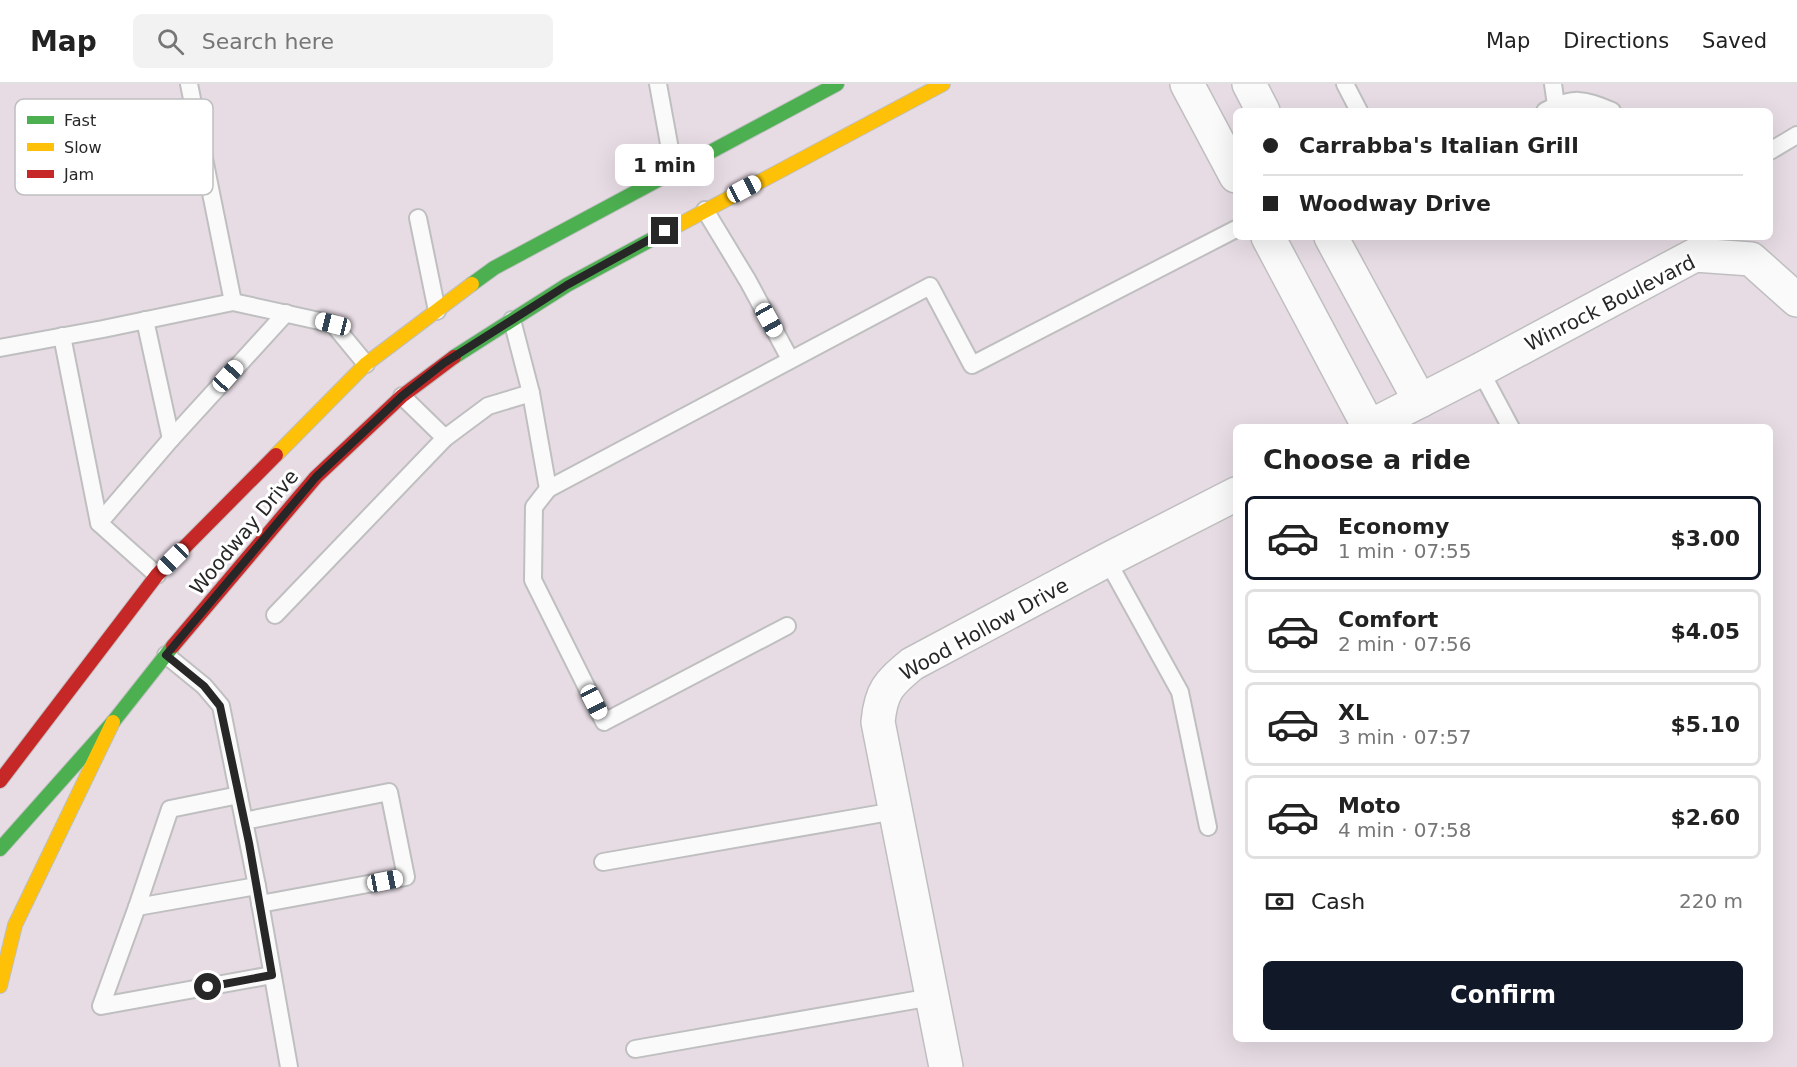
<!DOCTYPE html>
<meta charset="utf-8">
<style>
body{margin:0;font-family:"DejaVu Sans",sans-serif;background:#f2f2f2;color:#222;height:100vh;display:flex;flex-direction:column;font-size:22px;white-space:nowrap}
*{box-sizing:border-box;margin:0}
p{font-size:20px;color:#767676}
.icon{flex:none;width:33px;height:33px;fill:none;stroke:currentColor;stroke-width:2;stroke-linecap:round;stroke-linejoin:round}
.map{position:relative;flex:1;overflow:hidden}
.sheet{position:absolute;left:1233px;top:340px;width:540px;height:618px;display:flex;flex-direction:column;background:#fff;border-radius:9px;box-shadow:0 6px 24px #0002}
.sheet>*{flex:none}
.top-card{position:absolute;left:1233px;top:24px;width:540px;height:132px;border-radius:9px;box-shadow:0 6px 24px #0002;display:grid;align-content:center;height:132px;padding:0 30px;background:#fff}
.end{position:absolute;width:27px;height:27px;margin:-14px;border:8px solid #272727;background:#fff;box-shadow:0 0 0 3px #fff}
.from{border-radius:50%}
.bubble{position:absolute;height:42px;border-radius:9px;background:#fff;box-shadow:0 6px 24px #0002;font-size:20px;font-weight:600;line-height:42px;text-align:center}
.car{position:absolute;width:18px;height:36px;margin:-18px -9px;border-radius:8px;box-shadow:0 0 4px 2px #0007;background:linear-gradient(#fff 24%,#345 0 40%,#fff 0 76%,#345 0 86%,#fff 0)}
.top-card b{display:flex;align-items:center;gap:21px;height:57px;font-size:22px}
.top-card b+b{border-top:2px solid #e0e0e0}
.top-card i{width:15px;height:15px;background:#222}
ul{padding:0;list-style:none}
li{display:flex;align-items:center;gap:18px;height:84px;margin:0 12px 9px;padding:0 18px;border:3px solid #e0e0e0;border-radius:9px}
li div{flex:1}
li b{display:block;font-size:22px}
li em{font-style:normal;font-weight:600}
li.on{border-color:#111827}
li>.icon{width:54px;height:54px;stroke-width:1.5}
h2{padding:0 30px;font-size:27px;line-height:72px}
.pay{display:flex;align-items:center;gap:15px;height:66px;padding:0 30px;font-size:22px}
.pay p{margin-inline-start:auto}
.cta{display:flex;gap:12px;margin-top:auto;padding:12px 30px}
.cta a{flex:1;height:69px;border-radius:9px;background:#111827;color:#fff;font-size:24px;font-weight:600;line-height:69px;text-align:center}
header{display:flex;align-items:center;gap:36px;box-sizing:border-box;height:84px;padding:0 30px;background:#fff;border-bottom:2px solid #e0e0e0}
header strong{font-size:28px}
nav{display:flex;gap:33px;margin-inline-start:auto;font-size:21px}
.search{width:420px;height:54px;background:#f2f2f2;display:flex;align-items:center;gap:15px;box-sizing:border-box;padding:0 21px;border-radius:9px;color:#767676;font-size:22px}
.map>svg:first-child{display:block}
.lines{fill:none;stroke-linecap:round;stroke-linejoin:round}
.lane-casing{stroke:#bfbfc0;stroke-width:20}
.street-casing{stroke:#bfbfc0;stroke-width:36}
.fast-casing{stroke:#bfbfc0;stroke-width:16}
.slow-casing{stroke:#bfbfc0;stroke-width:16}
.jam-casing{stroke:#bfbfc0;stroke-width:16}
.lane{stroke:#fbfafb;stroke-width:16}
.street{stroke:#fbfafb;stroke-width:33}
.fast{stroke:#4caf50;stroke-width:14}
.slow{stroke:#ffc107;stroke-width:14}
.jam{stroke:#c62828;stroke-width:14}
.route{stroke:#272727;stroke-width:8}
.labels{text-anchor:middle;stroke-width:6;stroke-linejoin:round;paint-order:stroke}
.street-label{font-size:20px;fill:#272727;stroke:#fff}
.key{fill:#fff;stroke:#bebebe;stroke-width:1.5}
.key-label{font-size:16px;fill:#272727}
</style>
<header>
<strong>Map</strong>
<div class="search"><svg class="icon" aria-label="search" viewBox="0 0 24 24"><circle cx="10" cy="10" r="6"/><path d="M15 15l6 6"/></svg>Search here</div>
<nav><a>Map</a><a>Directions</a><a>Saved</a></nav>
</header>
<div class="map">
<svg width="1797" height="983" viewBox="0 0 1797 983">
<rect width="100%" height="100%" fill="#e7dce4"/>
<g class="lines">
<g class="lane-casing">
<g id="lane">
<path d="M189,0L233,218"/>
<path d="M658,0L674,87"/>
<path d="M1345,0L1359,27"/>
<path d="M1553,0L1556,21"/>
<path d="M1545,27C1574,12 1583,15 1612,27"/>
<path d="M1770,67L1797,51"/>
<path d="M705,126L748,197L790,275"/>
<path d="M418,134L437,227"/>
<path d="M145,236L171,355"/>
<path d="M512,236L531,309L548,405L534,423L533,496L604,638L787,542"/>
<path d="M62,252L99,439L157,491"/>
<path d="M0,264L103,245L233,218L333,240L366,280"/>
<path d="M1480,286L1511,344"/>
<path d="M402,312L445,354"/>
<path d="M548,405L930,202L972,281L1236,145"/>
<path d="M99,439L171,355L286,229"/>
<path d="M1107,476L1180,608L1208,743"/>
<path d="M275,531L445,354L488,322L531,309"/>
<path d="M166,571L204,602L221,622L257,802L289,983"/>
<path d="M239,711L170,725L137,823L101,922L272,891"/>
<path d="M244,737L389,708L406,793L260,820"/>
<path d="M603,778L895,727"/>
<path d="M137,823L257,802"/>
<path d="M635,965L932,913"/>
</g>
</g>
<g class="street-casing">
<g id="street">
<path d="M1187,0L1236,92"/>
<path d="M1249,0L1263,27"/>
<path d="M1268,153L1369,343"/>
<path d="M1331,153L1420,317"/>
<path d="M1367,344L1480,286L1695,171L1751,175L1797,216"/>
<path d="M946,983L878,638C881,607 888,600 912,580L1107,476L1236,410"/>
</g>
</g>
<g class="fast-casing">
<g id="fast">
<path d="M472,200L494,184L837,0"/>
<path d="M454,273L567,201L656,153"/>
<path d="M0,765L113,638L173,562"/>
</g>
</g>
<g class="slow-casing">
<g id="slow">
<path d="M656,153L943,0"/>
<path d="M276,371L366,280L472,200"/>
<path d="M0,902L15,841L113,638"/>
</g>
</g>
<g class="jam-casing">
<g id="jam">
<path d="M173,562L316,393L402,312L454,273"/>
<path d="M0,697L157,491L276,371"/>
</g>
</g>
<use href="#lane" class="lane"/>
<use href="#street" class="street"/>
<use href="#fast" class="fast"/>
<use href="#slow" class="slow"/>
<use href="#jam" class="jam"/>
</g>
<g class="lines">
<path class="route" d="M208,903L272,891L249,759L220,622L204,602L166,571L316,393L402,312L444,279L512,236L567,201L665,147"/>
</g>
<g class="labels">
<g class="street-label">
<text transform="translate(1610 219) rotate(-27)" y="7">Winrock Boulevard</text>
<text transform="translate(244 448) rotate(-50)" y="7">Woodway Drive</text>
<text transform="translate(984 545) rotate(-29)" y="7">Wood Hollow Drive</text>
</g>
</g>
<rect x="15" y="15" width="198" height="96" rx="9" class="key"/>
<rect x="27" y="32" width="27" height="8" fill="#4caf50"/>
<rect x="27" y="59" width="27" height="8" fill="#ffc107"/>
<rect x="27" y="86" width="27" height="8" fill="#c62828"/>
<g class="key-label">
<text x="64" y="42">Fast</text>
<text x="64" y="69">Slow</text>
<text x="64" y="96">Jam</text>
</g>
</svg>
<i class="end from" style="left:208px;top:903px"></i>
<i class="end" style="left:665px;top:147px"></i>
<div class="bubble" style="left:615px;top:60px;width:99px">1 min</div>
<i class="car" style="left:744px;top:105px;rotate:62deg"></i>
<i class="car" style="left:769px;top:236px;rotate:151deg"></i>
<i class="car" style="left:333px;top:240px;rotate:284deg"></i>
<i class="car" style="left:228px;top:292px;rotate:42deg"></i>
<i class="car" style="left:173px;top:475px;rotate:225deg"></i>
<i class="car" style="left:594px;top:618px;rotate:153deg"></i>
<i class="car" style="left:385px;top:797px;rotate:79deg"></i>
<div class="top-card">
<b><i class="from"></i>Carrabba's Italian Grill</b>
<b><i></i>Woodway Drive</b>
</div>
<section class="sheet">
<h2>Choose a ride</h2>
<ul>
<li class="on"><svg class="icon" aria-label="car" viewBox="0 0 24 24"><path d="M5 17H2v-5l4-1 3-4h7l3 4 3 1v5h-3M9 17h6M6 11h13"/><circle cx="7" cy="17" r="2"/><circle cx="17" cy="17" r="2"/></svg><div><b>Economy</b><p>1 min · 07:55</p></div><em>$3.00</em></li>
<li><svg class="icon" aria-label="car" viewBox="0 0 24 24"><path d="M5 17H2v-5l4-1 3-4h7l3 4 3 1v5h-3M9 17h6M6 11h13"/><circle cx="7" cy="17" r="2"/><circle cx="17" cy="17" r="2"/></svg><div><b>Comfort</b><p>2 min · 07:56</p></div><em>$4.05</em></li>
<li><svg class="icon" aria-label="car" viewBox="0 0 24 24"><path d="M5 17H2v-5l4-1 3-4h7l3 4 3 1v5h-3M9 17h6M6 11h13"/><circle cx="7" cy="17" r="2"/><circle cx="17" cy="17" r="2"/></svg><div><b>XL</b><p>3 min · 07:57</p></div><em>$5.10</em></li>
<li><svg class="icon" aria-label="car" viewBox="0 0 24 24"><path d="M5 17H2v-5l4-1 3-4h7l3 4 3 1v5h-3M9 17h6M6 11h13"/><circle cx="7" cy="17" r="2"/><circle cx="17" cy="17" r="2"/></svg><div><b>Moto</b><p>4 min · 07:58</p></div><em>$2.60</em></li>
</ul>
<div class="pay"><svg class="icon" aria-label="cash" viewBox="0 0 24 24"><path d="M3 7h18v10H3z"/><circle cx="12" cy="12" r="2"/></svg>Cash<p>220 m</p></div>
<div class="cta"><a>Confirm</a></div>
</section>
</div>
